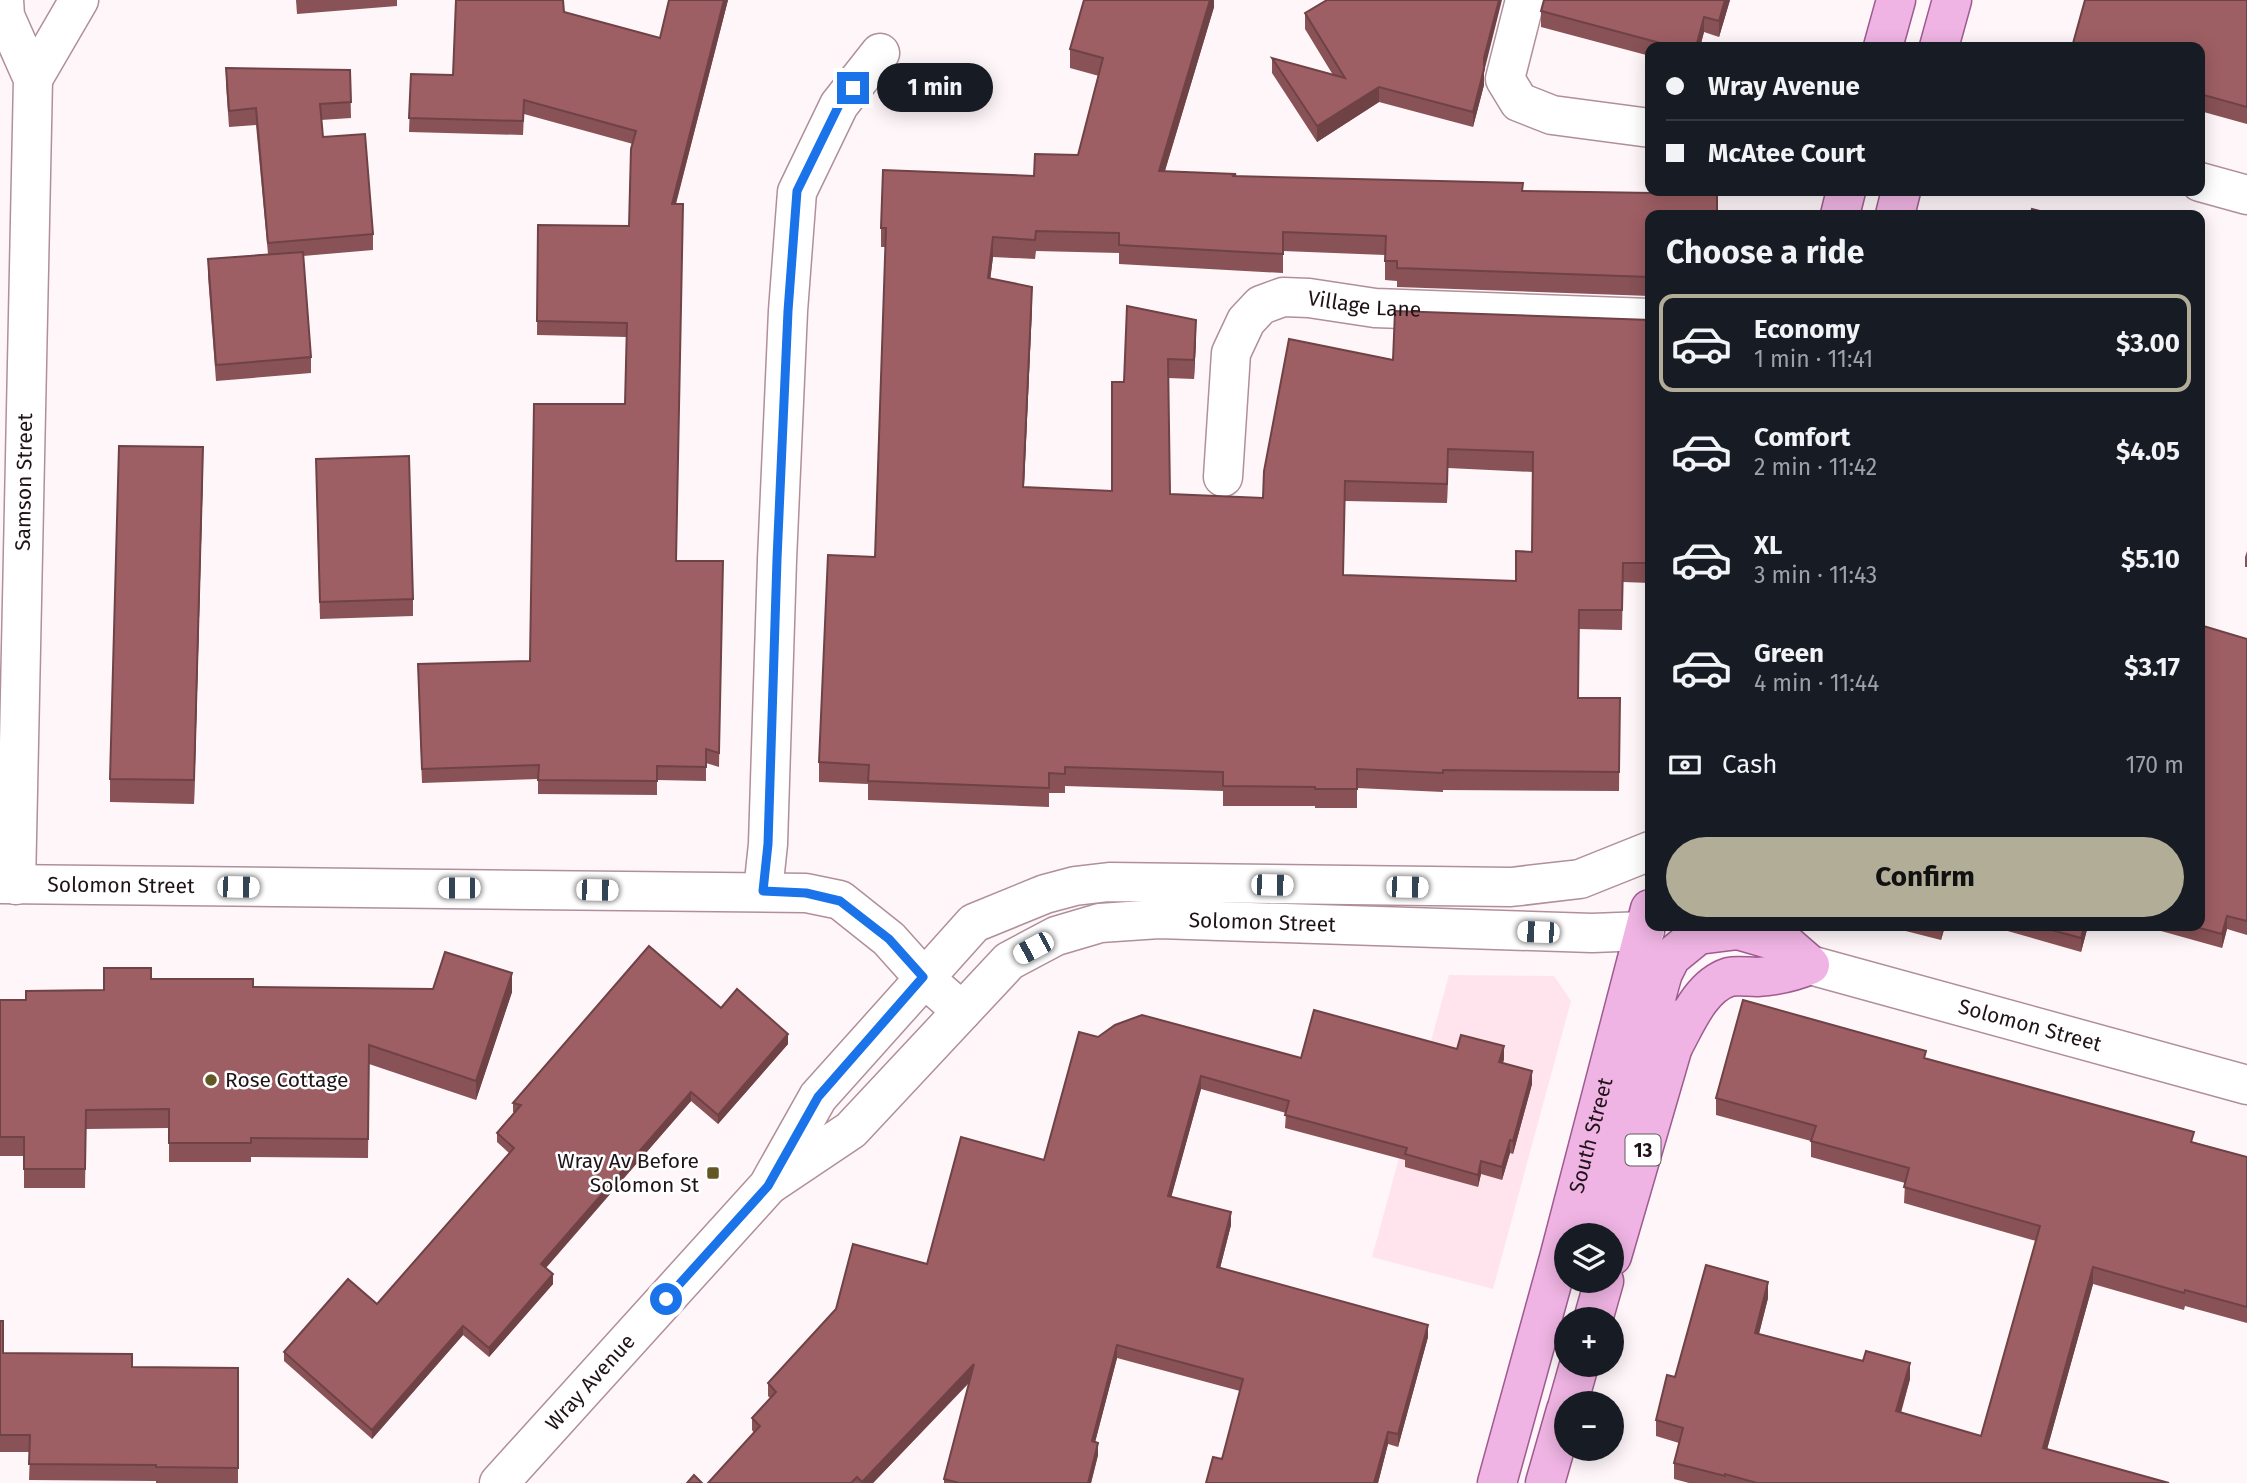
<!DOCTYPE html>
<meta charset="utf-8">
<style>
body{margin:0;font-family:"Fira Sans",sans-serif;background:#242831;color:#f1f3f6;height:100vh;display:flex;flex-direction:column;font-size:26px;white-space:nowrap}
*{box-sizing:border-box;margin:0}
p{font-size:23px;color:#9ea1a6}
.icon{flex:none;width:38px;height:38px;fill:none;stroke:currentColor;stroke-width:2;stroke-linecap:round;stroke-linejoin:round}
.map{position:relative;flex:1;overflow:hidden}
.sheet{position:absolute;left:1645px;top:210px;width:560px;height:721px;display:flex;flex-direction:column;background:#171b24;border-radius:14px;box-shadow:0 4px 18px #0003}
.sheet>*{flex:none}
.banner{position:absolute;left:1645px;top:42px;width:560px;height:154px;border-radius:14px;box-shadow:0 4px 18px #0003;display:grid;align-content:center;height:154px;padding:0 21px;background:#171b24}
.controls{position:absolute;left:1554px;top:1223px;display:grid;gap:14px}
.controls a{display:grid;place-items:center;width:70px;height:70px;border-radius:50%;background:#171b24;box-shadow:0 4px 18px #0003;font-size:35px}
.end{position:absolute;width:32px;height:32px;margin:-16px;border:9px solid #1a73e8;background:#fff;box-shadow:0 0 0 4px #fff}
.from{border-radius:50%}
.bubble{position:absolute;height:49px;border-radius:24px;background:#171b24;box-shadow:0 4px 18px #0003;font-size:23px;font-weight:700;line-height:49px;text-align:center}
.car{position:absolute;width:21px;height:42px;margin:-21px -10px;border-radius:9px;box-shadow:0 0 5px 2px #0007;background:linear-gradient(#fff 24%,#345 0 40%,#fff 0 76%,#345 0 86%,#fff 0)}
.banner b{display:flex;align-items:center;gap:24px;height:66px;font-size:26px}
.banner b+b{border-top:2px solid #363941}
.banner i{width:18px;height:18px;background:#f1f3f6}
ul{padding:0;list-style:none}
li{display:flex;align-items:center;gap:21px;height:98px;margin:0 14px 10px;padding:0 7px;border:4px solid transparent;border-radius:14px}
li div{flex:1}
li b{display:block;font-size:26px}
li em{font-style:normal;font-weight:700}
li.current{border-color:#b1ad97}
li>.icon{width:63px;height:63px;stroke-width:1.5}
h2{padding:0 21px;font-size:32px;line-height:84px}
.pay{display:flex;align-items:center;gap:18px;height:77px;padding:0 21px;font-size:26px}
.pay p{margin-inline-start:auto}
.primary-button{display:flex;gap:14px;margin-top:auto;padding:14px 21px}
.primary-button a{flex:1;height:80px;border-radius:42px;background:#b1ad97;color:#111;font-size:28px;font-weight:700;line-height:80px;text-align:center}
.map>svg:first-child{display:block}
.built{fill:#ffe4ed}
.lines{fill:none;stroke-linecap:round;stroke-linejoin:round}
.minor-casing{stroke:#b08f9b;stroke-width:41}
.tertiary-casing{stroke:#b08f9b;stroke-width:41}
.primary-casing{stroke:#9f5b90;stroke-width:41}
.minor{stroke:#fff;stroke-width:38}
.tertiary{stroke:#fff;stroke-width:38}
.primary{stroke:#efb4e3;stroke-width:38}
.wall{fill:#885256;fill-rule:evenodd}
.shaded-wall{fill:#6f4246}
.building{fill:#9e5f64;stroke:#6f4246;stroke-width:2;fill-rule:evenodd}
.route{stroke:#1a73e8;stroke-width:9}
.poi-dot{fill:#635723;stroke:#fff;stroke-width:2.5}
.labels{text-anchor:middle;stroke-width:5;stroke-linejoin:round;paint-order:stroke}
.shield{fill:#fff;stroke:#625a5d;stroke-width:2}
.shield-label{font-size:19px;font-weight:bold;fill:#1f1317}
.street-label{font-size:21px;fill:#1f1317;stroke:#fff}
.poi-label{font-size:21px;fill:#1f1317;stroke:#fff;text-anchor:start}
</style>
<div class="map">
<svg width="2247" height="1483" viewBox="0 0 2247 1483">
<rect width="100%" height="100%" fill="#fef6f9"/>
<path class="built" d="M1449,975L1554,976L1571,1001L1493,1289L1372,1257Z"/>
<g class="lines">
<g class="minor-casing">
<g id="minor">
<path d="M4,0L5,16L33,79L16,885"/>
<path d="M1525,0L1505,79L1519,102L1552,115L1650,128"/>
<path d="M33,79L79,0"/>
<path d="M2200,182L2247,195"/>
<path id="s1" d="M1223,477L1231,353L1246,321L1261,305L1283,297L1309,298L1375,308L1650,318"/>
<path id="s2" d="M0,884L806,893L840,900L889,939L923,977L962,1011"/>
<path d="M763,891L768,844L777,560L788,311L797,192L839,105L880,53"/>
<path id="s3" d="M1810,965L2247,1085"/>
</g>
</g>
<g class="tertiary-casing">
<g id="tertiary">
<path id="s4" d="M772,1183L851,1130L1009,961L1056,936L1100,923L1159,919L1592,933L1645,931"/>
<path id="s5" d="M499,1483L768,1186L818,1097L974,923L1045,894L1075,886L1109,882L1511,887L1580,879L1650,851"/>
</g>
</g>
<g class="primary-casing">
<g id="primary">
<path d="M1883,47L1896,0"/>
<path d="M1939,47L1952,0"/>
<path d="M1840,215L1846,191"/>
<path d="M1895,215L1901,191"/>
<path d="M1576,1236C1625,1164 1638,1057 1663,973L1671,957L1698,935L1738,930L1786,944L1810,965C1793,972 1776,976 1757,977C1748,977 1738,975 1729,977C1701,986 1687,1021 1674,1045"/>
<path d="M1612,1256L1681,1019"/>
<path d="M1593,1320L1604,1281"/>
<path d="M1568,1404L1579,1365"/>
<path id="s6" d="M1497,1483L1559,1258L1650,909"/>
<path d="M1545,1483L1566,1410"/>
</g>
</g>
<use href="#minor" class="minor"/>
<use href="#tertiary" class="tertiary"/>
<use href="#primary" class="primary"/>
</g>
<g class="wall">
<path d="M296,0H397V6L297,14Z"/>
<path d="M669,0H728L676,204V561H723L719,767L706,763V781L657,780V795L538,794V779L422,783L418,678L530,661L625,404L627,337L537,335L538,225L629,226L633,144L524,114L523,135L409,132L411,74L453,75L564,12L660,38Z"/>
<path d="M1214,0V7L1165,171L1236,176L1523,191L1650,215V296L1397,287V281L1385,280V255L1283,251V273L1119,264V253L1036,251L1035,259L993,257L990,279L1032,307L1024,487L1112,491L1124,382L1196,340L1194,379L1168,378L1170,494L1263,498L1393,360L1650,320V583L1623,582L1622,630L1579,629L1578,698H1620L1619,791L1443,790V792L1357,788V808H1315V806H1223V791L1065,786V793H1049V807L868,800V784L819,782V762L875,557L886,247H881V228L1034,176L1078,155L1099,76L1070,68V49ZM1448,468L1533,472L1532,552L1516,581L1343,575L1345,501L1447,503Z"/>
<path d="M1730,0L1719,37L1704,32L1700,47H1650V56L1541,27V11Z"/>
<path d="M2247,0V124L2200,111V47Z"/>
<path d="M1305,13L1484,72V85L1473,127L1379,102L1317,142L1272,73V58L1333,75L1305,29Z"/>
<path d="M226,68L350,70L351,118L321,120L323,137L373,234V250L303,256L311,357V373L216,381L208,276V259L268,254L256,125L229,127L226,84Z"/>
<path d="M203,471L194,804L110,802V779Z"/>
<path d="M316,475L413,599V616L320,619Z"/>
<path d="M2247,551V567H2245V557Z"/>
<path d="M2247,639V935L2227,929L2222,948L2143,926H2200Z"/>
<path d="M1886,926H1945L1941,940Z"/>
<path d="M1990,926H2088L2081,952Z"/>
<path d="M151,979L253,987L512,992L476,1100L369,1064L368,1158L251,1157V1162H169V1128L86,1129L85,1188H24V1156H0V1000H26L104,990Z"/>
<path d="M721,1008L788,1044L718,1124L691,1101L546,1268L553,1284L489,1357L463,1335L372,1439L284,1361V1352L377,1304L509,1153L497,1142V1133L515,1113L513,1112V1103Z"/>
<path d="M1098,1037L1301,1058L1457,1049L1504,1059L1503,1063L1532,1084L1513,1154L1510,1153L1502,1180L1481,1174L1478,1187L1405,1167V1160L1285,1128L1286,1113L1201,1089L1171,1197L1231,1225L1220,1268L1428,1337L1398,1447L1388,1444L1378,1483H1206L1222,1459L1240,1391L1117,1358L1095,1442L1098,1455L1091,1483H944V1479L970,1382L873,1483H708L754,1433L752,1430V1418L770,1398L768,1396V1383L927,1264L1044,1160Z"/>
<path d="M1926,1058L2194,1142L2247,1157V1323L2185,1306L2184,1310L2093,1284L2047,1449L2169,1483H1689L1674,1479V1463L1679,1443L1656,1436V1420L1675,1377L1768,1298L1759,1334L1910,1379L1901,1413L1981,1436L2036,1241L1904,1203L1905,1183L1811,1157V1141L1716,1115V1098Z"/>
<path d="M0,1321L3,1353L132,1367L238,1368V1483H156V1481L29,1480L30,1452H0Z"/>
</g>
<g class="shaded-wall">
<path d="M724,0H728L672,218V204Z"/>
<path d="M1210,0H1214V7L1159,190V171Z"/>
<path d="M1499,0H1502L1484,72V85L1473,127V112L1484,58Z"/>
<path d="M1725,0H1730L1719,37V21Z"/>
<path d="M1704,17V32L1700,47H1696Z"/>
<path d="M1379,87V102L1317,142V126Z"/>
<path d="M993,237V257L988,298V278Z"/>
<path d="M1032,287V307L1023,506V487Z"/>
<path d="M1196,320V340L1194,379V360Z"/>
<path d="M203,447V471L194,804V780Z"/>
<path d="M1448,449V468L1447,503V484Z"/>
<path d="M2227,916V929L2222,948V934Z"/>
<path d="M1942,926H1945L1941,940Z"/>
<path d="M2084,926H2088L2081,952V938Z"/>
<path d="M512,973V992L476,1100V1081Z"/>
<path d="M788,1034V1044L718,1124V1115Z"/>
<path d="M1504,1046V1059L1499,1075V1062Z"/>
<path d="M1532,1071V1084L1513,1154V1141Z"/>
<path d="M1201,1076V1089L1168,1209V1196Z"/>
<path d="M691,1092V1101L541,1273V1264Z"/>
<path d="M1510,1140V1153L1502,1180V1167Z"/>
<path d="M1481,1161V1174L1478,1187V1175Z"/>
<path d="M1231,1212V1225L1217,1280V1267Z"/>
<path d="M2093,1267V1284L2043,1464V1448Z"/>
<path d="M553,1274V1284L489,1357V1348Z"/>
<path d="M1768,1282V1298L1755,1349V1333Z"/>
<path d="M1428,1325V1337L1398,1447V1434Z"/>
<path d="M463,1326V1335L372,1439V1430Z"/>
<path d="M1117,1345V1358L1092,1454V1441Z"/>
<path d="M1910,1363V1379L1896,1428V1411Z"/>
<path d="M974,1364V1377L873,1483H862Z"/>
<path d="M1388,1432V1444L1378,1483H1374Z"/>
<path d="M1098,1443V1455L1091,1483H1088Z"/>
</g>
<g class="building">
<path d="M456,0H563L564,12L660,38L669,0H724L672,204H683L676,561H723L719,753L706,749V767L657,766V781L538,780L539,765L422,769L418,664L530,661L534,404H625L627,323L537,321L538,225L629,226L631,149L636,131L524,100L523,121L409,118L411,74L453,75Z"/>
<path d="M1084,0H1210L1159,171L1236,174L1232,176L1523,183L1522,191L1717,194V215H1650V277L1397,268V261H1385L1386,236L1283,232V254L1119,245V233L1036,231L1035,240L993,237L988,278L1032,287L1023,487L1112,491V382H1124L1127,306L1196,320L1194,360L1168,359L1170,494L1263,498L1264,471L1289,339L1393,360L1395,311L1650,320V563H1623L1622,610H1579L1578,698H1620L1619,772L1443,770V773L1357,769V789H1315V787L1223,786V772L1065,767V774L1049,773V788L868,781L869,765L819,762L828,555L875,557L886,228H881L883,170L1034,176L1035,154L1078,155L1103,58L1070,49ZM1448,449L1533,452L1532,552L1516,551V581L1343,575L1345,481L1447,484Z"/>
<path d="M1327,0H1499L1484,58V69L1473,112L1379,87L1317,126L1272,58L1345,78L1305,13Z"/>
<path d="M1544,0H1725L1719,21L1704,17L1696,47H1675L1541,11Z"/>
<path d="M2085,0H2247V107L2200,94V47H2072Z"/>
<path d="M226,68L350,70L351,102L320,104L323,137L365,134L373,234L268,243L256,108L229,111Z"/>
<path d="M2032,209L2055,215H2030Z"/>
<path d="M303,252L311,357L216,365L208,259Z"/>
<path d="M119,446L203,447L194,780L110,779Z"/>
<path d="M409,456L413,599L320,602L316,459Z"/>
<path d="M2200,625L2247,639V921L2227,916L2222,934L2192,926H2200Z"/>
<path d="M2037,926H2084L2081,938Z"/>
<path d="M649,946L721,1008L737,989L788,1034L718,1115L691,1092L541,1264L553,1274L489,1348L463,1326L372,1430L284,1352L348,1279L377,1304L514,1148L497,1133L521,1105L513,1103Z"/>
<path d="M445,952L512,973L476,1081L369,1045L368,1139L251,1138V1143H169V1109L86,1110L85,1169H24V1137H0V1000H26V991L104,990V968H151V979H253V987L433,989Z"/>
<path d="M1743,1000L1926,1051L1924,1058L2194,1132L2191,1142L2247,1157V1307L2185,1290L2184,1293L2093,1267L2043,1448L2169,1483H1757L1725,1474V1476L1674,1463L1683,1428L1656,1420L1667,1375L1675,1377L1706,1265L1768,1282L1755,1333L1863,1361L1866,1351L1910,1363L1896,1411L1981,1436L2040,1226L1904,1187L1909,1168L1811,1141L1816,1126L1716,1098Z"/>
<path d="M1314,1010L1457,1049L1461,1035L1504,1046L1499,1062L1532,1071L1513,1141L1510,1140L1502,1167L1481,1161L1478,1175L1405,1154L1407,1148L1285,1115L1289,1101L1201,1076L1168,1196L1231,1212L1217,1267L1428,1325L1398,1434L1388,1432L1374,1483H1206L1213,1457L1222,1459L1243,1379L1117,1345L1092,1441L1098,1443L1088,1483H959L944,1479L974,1364L862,1482L857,1477L851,1483H708L760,1426L752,1418L776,1392L768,1383L836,1309L853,1244L927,1264L961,1137L1044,1160L1079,1032L1098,1037L1115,1025L1142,1015L1301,1058Z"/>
<path d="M0,1321H3V1353L132,1354V1367L238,1368V1468L156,1467V1465L29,1464L30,1435H0Z"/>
<path d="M694,1475L702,1483H687Z"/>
</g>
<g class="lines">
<path class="route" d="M666,1299L768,1186L818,1097L923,977L889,939L840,901L806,893L763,891L768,844L777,559L788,311L797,191L839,105L853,88"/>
</g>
<g class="poi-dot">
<circle cx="211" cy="1080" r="7"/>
<rect x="706" y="1166" width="14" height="14" rx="3.5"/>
</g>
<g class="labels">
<rect class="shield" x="1625.5" y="1134.5" width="35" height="31" rx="5"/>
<g class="shield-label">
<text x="1643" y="1157">13</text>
</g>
<g class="street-label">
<text dy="7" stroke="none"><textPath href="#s1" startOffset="287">Village Lane</textPath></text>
<text transform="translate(24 482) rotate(-89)" y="7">Samson Street</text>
<text dy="7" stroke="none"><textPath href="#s2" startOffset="121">Solomon Street</textPath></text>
<text dy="7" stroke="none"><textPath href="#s4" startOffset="588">Solomon Street</textPath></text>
<text dy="7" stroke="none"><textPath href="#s3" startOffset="228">Solomon Street</textPath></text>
<text dy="7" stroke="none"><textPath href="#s6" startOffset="360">South Street</textPath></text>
<text dy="7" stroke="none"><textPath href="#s5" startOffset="136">Wray Avenue</textPath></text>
</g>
<g class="poi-label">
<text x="225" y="1087">Rose Cottage</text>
<text x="699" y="1168" text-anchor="end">Wray Av Before<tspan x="699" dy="24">Solomon St</tspan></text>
</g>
</g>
</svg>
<div class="controls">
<a><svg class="icon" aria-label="layers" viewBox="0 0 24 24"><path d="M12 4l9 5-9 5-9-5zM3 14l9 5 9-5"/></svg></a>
<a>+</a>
<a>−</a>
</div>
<i class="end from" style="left:666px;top:1299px"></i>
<i class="end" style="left:853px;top:88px"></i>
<div class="bubble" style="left:877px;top:63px;width:116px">1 min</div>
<i class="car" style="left:1272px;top:885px;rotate:91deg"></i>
<i class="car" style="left:238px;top:887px;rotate:91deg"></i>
<i class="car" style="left:1407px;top:887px;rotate:91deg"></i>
<i class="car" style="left:459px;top:888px;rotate:270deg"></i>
<i class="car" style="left:597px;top:890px;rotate:91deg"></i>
<i class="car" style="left:1538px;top:932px;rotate:272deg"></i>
<i class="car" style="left:1033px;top:948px;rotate:242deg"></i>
<div class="banner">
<b><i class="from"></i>Wray Avenue</b>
<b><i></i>McAtee Court</b>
</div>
<section class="sheet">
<h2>Choose a ride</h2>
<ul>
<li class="current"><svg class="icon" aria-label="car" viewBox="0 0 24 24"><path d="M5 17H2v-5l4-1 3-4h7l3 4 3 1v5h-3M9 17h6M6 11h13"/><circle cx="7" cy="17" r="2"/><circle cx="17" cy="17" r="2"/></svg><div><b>Economy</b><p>1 min · 11:41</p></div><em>$3.00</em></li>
<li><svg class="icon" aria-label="car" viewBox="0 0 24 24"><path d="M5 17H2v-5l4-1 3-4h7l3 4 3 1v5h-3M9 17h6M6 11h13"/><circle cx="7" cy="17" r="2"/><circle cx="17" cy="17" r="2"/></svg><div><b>Comfort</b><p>2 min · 11:42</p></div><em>$4.05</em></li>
<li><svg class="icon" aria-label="car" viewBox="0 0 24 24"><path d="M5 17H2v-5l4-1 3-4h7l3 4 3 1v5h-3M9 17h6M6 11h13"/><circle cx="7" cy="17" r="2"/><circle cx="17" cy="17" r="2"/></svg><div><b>XL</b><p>3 min · 11:43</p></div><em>$5.10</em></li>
<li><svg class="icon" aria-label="car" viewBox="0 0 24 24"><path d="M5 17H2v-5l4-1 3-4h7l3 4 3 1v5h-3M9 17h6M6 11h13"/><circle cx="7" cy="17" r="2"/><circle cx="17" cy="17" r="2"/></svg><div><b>Green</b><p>4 min · 11:44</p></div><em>$3.17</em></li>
</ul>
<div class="pay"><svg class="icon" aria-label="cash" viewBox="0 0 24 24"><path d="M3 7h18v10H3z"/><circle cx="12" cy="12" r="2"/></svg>Cash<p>170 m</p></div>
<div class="primary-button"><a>Confirm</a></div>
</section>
</div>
